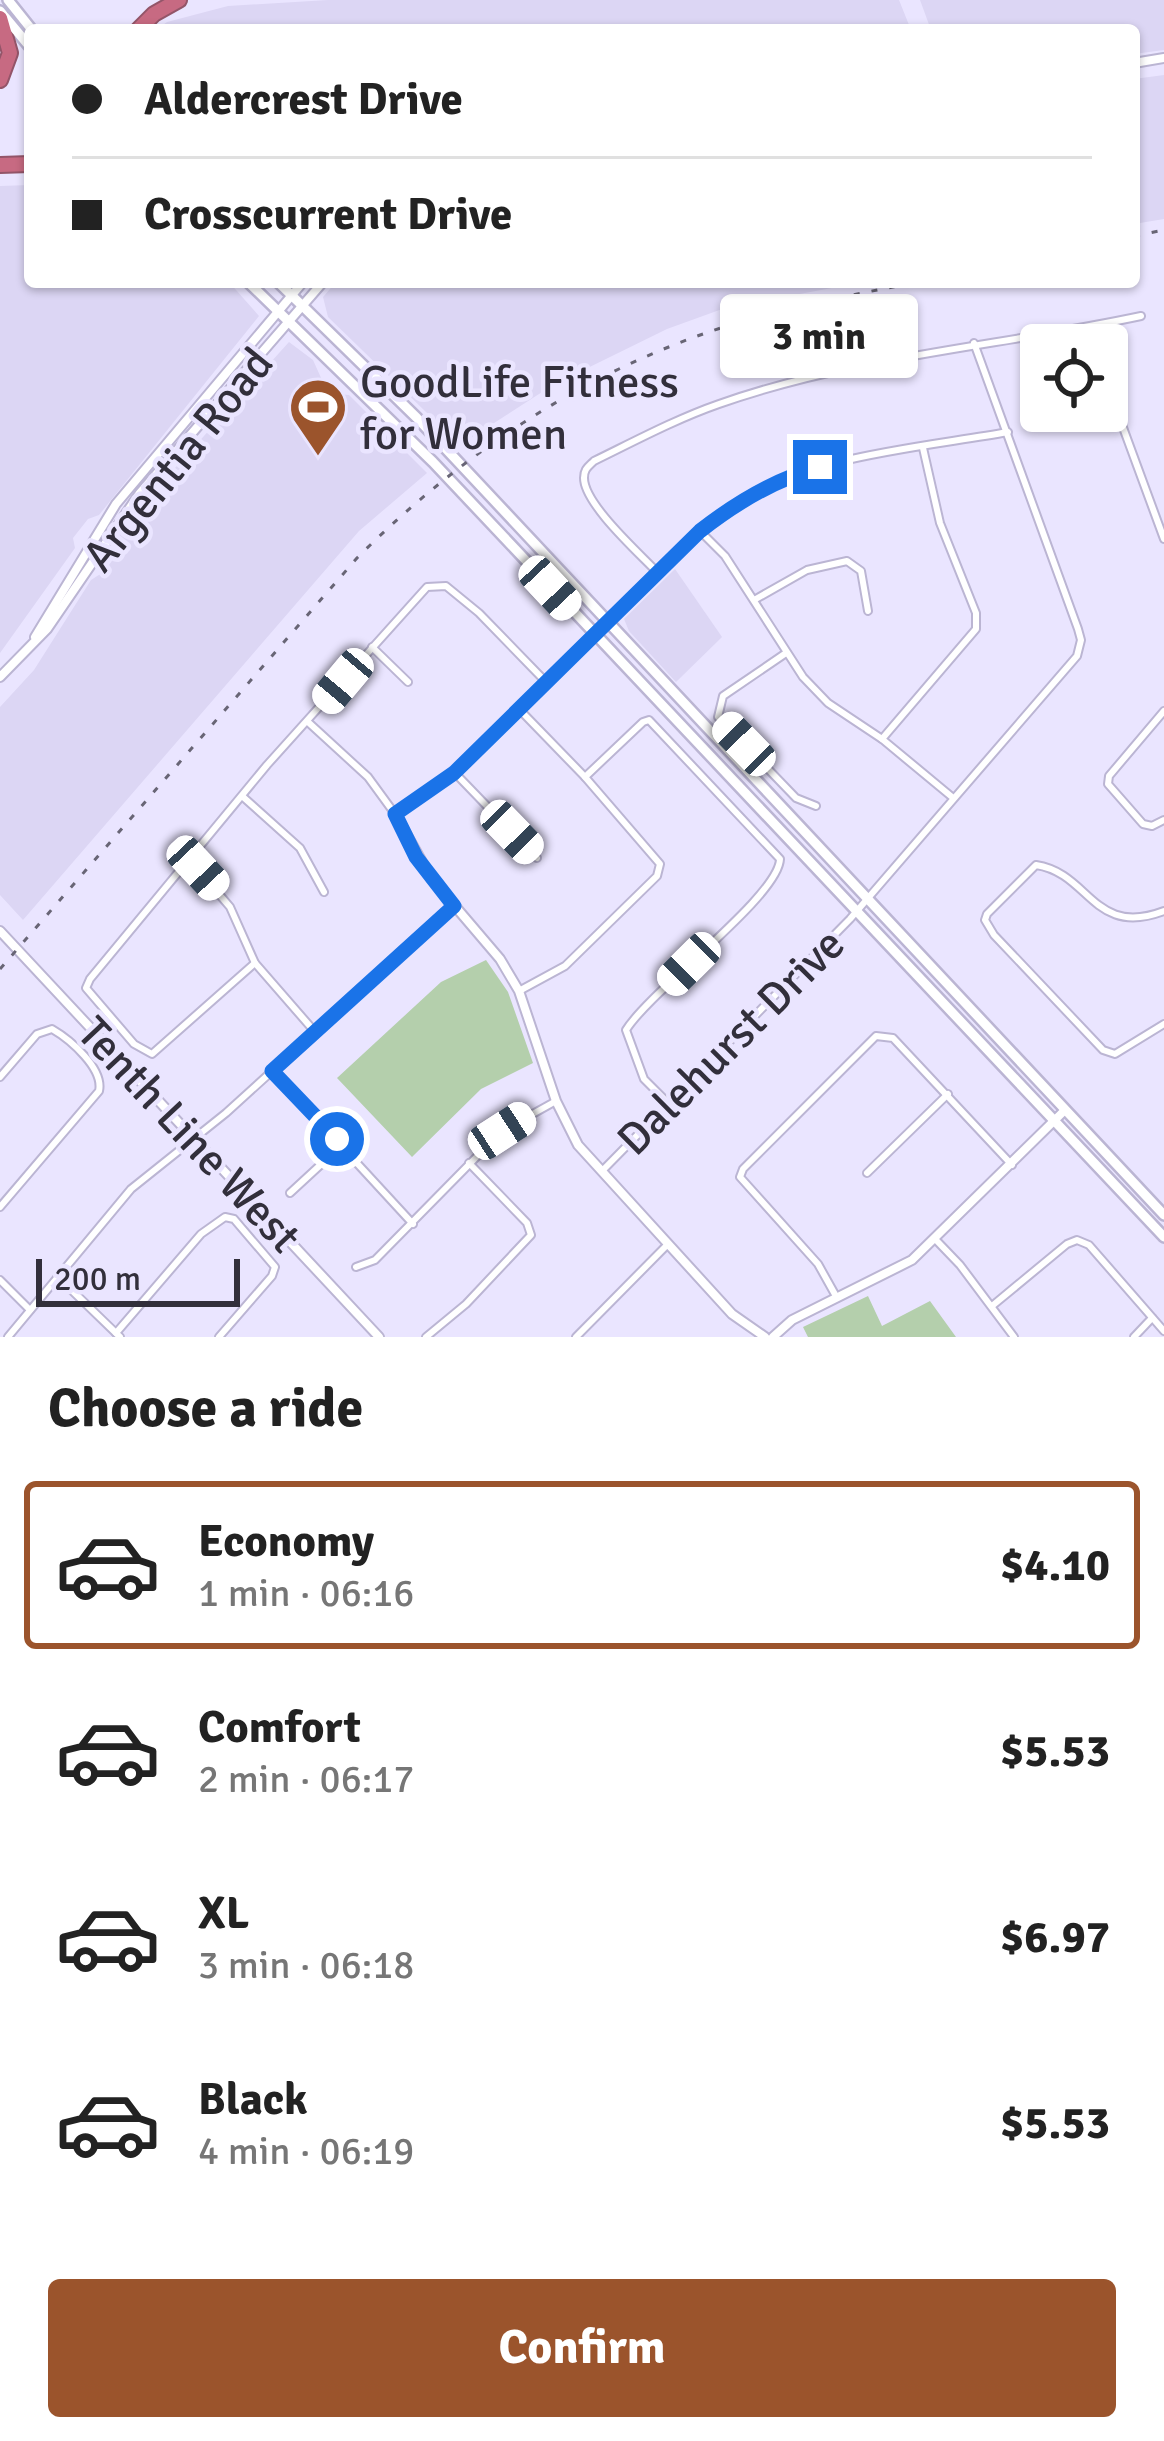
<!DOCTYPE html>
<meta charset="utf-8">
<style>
body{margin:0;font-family:Signika,sans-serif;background:#f6f6f6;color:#222;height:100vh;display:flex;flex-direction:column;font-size:45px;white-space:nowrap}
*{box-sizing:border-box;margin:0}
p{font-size:39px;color:#767676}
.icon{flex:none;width:66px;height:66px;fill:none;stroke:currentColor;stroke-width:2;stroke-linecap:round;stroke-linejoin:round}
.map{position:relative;height:1337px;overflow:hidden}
.details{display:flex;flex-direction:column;background:#fff;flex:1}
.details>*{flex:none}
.banner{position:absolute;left:24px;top:24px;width:1116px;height:264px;border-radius:12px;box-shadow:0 3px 9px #0004;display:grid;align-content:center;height:264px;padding:0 48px;background:#fff}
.buttons{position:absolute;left:1020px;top:324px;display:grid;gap:24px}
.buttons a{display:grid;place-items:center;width:108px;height:108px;border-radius:12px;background:#fff;box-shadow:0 3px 9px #0004;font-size:60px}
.scale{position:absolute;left:36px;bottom:30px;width:204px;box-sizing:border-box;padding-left:12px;border:6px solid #322f3b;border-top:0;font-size:33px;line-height:42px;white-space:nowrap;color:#322f3b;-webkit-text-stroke:9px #eae5ff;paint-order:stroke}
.end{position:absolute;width:54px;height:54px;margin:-27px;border:15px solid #1a73e8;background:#fff;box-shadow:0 0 0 6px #fff}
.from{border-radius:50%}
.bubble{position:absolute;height:84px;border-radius:12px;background:#fff;box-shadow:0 3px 9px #0004;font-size:39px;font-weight:700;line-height:84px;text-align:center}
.car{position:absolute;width:36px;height:72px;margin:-36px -18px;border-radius:15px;box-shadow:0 0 9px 3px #0007;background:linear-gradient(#fff 24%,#345 0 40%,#fff 0 76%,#345 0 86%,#fff 0)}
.banner b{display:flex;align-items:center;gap:42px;height:114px;font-size:45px}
.banner b+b{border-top:3px solid #e0e0e0}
.banner i{width:30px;height:30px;background:#222}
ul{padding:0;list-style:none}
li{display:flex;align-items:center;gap:36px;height:168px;margin:0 24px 18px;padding:0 24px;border:6px solid transparent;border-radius:12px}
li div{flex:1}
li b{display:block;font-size:45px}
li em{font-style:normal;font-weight:700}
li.on{border-color:#9b542c}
li>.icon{width:108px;height:108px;stroke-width:1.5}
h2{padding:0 48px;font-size:54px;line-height:144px}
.button{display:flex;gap:24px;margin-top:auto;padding:24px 48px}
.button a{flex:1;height:138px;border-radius:12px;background:#9b542c;color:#fff;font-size:48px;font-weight:700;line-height:138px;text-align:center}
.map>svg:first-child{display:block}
.built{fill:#dcd6f4}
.green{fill:#b4cfac}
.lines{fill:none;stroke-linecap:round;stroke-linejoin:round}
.minor-casing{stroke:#bbb5d3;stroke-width:10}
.tertiary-casing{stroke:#bbb5d3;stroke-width:12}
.secondary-casing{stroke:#bbb5d3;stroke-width:14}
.motorway-casing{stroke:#935569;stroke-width:18}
.minor{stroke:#fff;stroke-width:6}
.tertiary{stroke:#fff;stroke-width:8}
.secondary{stroke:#fff;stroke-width:9}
.motorway{stroke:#c76a82;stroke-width:14}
.rail{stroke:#686575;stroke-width:3;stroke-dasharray:6 12;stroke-linecap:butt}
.route{stroke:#1a73e8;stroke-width:15}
.labels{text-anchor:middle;stroke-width:9;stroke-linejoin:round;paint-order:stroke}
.poi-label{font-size:45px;fill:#322f3b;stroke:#eae5ff;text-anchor:start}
.street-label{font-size:45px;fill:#322f3b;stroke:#eae5ff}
</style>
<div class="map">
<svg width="1164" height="1337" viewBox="0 0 1164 1337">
<rect width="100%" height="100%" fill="#eae5ff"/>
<g class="built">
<path d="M328,0H899L911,30H156L167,22L228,6Z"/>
<path d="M920,0H1164V50L1134,54V30H931Z"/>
<path d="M1164,75V219L1134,224V79Z"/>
<path d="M30,185V282H229L259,316L99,515L88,519L73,538L75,548L0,653V186Z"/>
<path d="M336,282H864L725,308L667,329L553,385L460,445L328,317L323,297Z"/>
<path d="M289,342L313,360L322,380L337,394L349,395L427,473L359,531L23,920L0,895V707L34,670L91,580L105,571L122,546L119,536L137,510Z"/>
<path d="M675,569L722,637L676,682L629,631L624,619Z"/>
</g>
<g class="green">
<path d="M486,960L508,992L533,1063L481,1089L412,1157L337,1078L441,982Z"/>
<path d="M868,1296L882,1326L930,1301L956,1337H808L803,1327Z"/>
</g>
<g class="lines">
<g class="minor-casing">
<g id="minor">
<path d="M1087,328L1093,345"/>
<path d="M1107,384L1164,539"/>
<path d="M700,531L725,556L803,677L828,703L882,739L952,797"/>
<path d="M657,572C639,553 584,504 584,478C584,469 588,467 594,461C635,441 676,419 719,404C855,356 1001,346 1141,316"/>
<path d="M754,600L807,570L847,561L861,571L868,611"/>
<path d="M607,622C650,582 688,535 738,502C808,456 925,447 1008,432"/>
<path d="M372,647L408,682"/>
<path d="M786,653L723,696L718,717L796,798L816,806"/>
<path d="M1164,711L1109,776L1108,784L1143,824L1152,826L1164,820"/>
<path d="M308,722L368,777L395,814"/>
<path d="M882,739L976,629V613L940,523L923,448"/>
<path d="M455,773L537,858"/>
<path d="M585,777L643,722L649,720L780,859C779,896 651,990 626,1030L644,1079L668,1103"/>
<path d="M242,796L300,848L324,892"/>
<path d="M189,859L230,907L255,963L315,1032"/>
<path d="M1164,911C1093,938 1090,873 1036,865L987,914L985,920L994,935L1103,1050L1115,1054L1164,1024"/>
<path d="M255,963L152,1054L134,1044L86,988L90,979L267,765L427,587L446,586L479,613L546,682"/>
<path d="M519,991L565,966L657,876L660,864L585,777L519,709"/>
<path d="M273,1072L413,1224"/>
<path d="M0,1077L37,1034L52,1029C71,1040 104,1069 99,1091L0,1207"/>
<path d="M602,1171L850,919L1077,656L1081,640L1078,629L974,343"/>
<path d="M867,1173L948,1094"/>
<path d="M290,1193L342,1145"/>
<path d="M936,1240L960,1265L1014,1337"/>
<path d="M356,1267L375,1260L502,1131L556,1101"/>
<path d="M57,1276L120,1337"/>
<path d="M0,1280L30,1310"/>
<path d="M837,1298L818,1264L740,1177L743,1169L876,1036L893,1038L1012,1165"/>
<path d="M992,1306L1067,1244L1077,1240L1089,1245L1164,1331"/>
<path d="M116,1333L201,1234L225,1217L234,1219L275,1267L272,1276L219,1337"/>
<path d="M8,1337L131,1189L226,1113L454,906"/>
<path d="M426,1337L466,1304L531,1235L527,1223L469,1163"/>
<path d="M576,1337L668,1244"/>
<path d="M1134,1337L1152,1318"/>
</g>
</g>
<g class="tertiary-casing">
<g id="tertiary">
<path d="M1134,63L1164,58"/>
<path d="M606,622L455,773L395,814L431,878L500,959L519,991L556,1101L578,1145L732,1314L765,1337"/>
<path d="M35,637L116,504L303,282"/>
<path d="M0,677L47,629L140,493L323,282"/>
<path d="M0,931L379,1337"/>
<path d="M773,1337L792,1320L912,1260L1065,1110"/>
</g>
</g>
<g class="secondary-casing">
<g id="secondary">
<path d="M8,0L32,30"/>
<path d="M0,11L30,47"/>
<path d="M248,282L433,462L1164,1237"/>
<path d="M278,282L417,418L1164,1215"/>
</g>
</g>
<g class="motorway-casing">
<g id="motorway">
<path d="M0,18L10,53L0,80"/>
<path d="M138,30L154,14L179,0"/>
<path d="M0,165L30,164"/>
</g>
</g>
<use href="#minor" class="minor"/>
<use href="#tertiary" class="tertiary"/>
<use href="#secondary" class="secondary"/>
<use href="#motorway" class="motorway"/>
<g class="rail">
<path d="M1134,236L1164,230"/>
<path d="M0,969L357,558C463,452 587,370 730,325C792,306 856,294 919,282"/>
</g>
</g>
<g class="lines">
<path class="route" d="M337,1139L272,1071L454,906L416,857L395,814L454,773L700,531C737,502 775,479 820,467"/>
</g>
<defs>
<g id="stadium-pin" transform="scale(3)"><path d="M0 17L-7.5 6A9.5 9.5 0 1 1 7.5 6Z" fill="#9b542c" stroke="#eae5ff"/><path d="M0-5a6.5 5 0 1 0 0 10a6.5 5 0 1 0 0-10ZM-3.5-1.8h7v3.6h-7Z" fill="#fff"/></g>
</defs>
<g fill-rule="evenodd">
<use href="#stadium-pin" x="318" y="407"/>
</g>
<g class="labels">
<g class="poi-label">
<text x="360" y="397">GoodLife Fitness<tspan x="360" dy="52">for Women</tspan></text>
</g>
<g class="street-label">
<text transform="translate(177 459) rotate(-51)" y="16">Argentia Road</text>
<text transform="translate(730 1041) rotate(-45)" y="16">Dalehurst Drive</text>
<text transform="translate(190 1134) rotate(47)" y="16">Tenth Line West</text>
</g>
</g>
</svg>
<div class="buttons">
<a><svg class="icon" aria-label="locate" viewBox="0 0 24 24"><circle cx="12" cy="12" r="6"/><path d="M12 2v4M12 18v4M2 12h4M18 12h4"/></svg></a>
</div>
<div class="scale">200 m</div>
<i class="end from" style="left:337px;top:1139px"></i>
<i class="end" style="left:820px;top:467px"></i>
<div class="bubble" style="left:720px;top:294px;width:198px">3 min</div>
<i class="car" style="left:550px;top:588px;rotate:137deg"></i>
<i class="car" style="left:343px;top:681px;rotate:220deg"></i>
<i class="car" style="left:744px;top:744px;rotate:316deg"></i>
<i class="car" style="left:512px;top:832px;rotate:136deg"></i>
<i class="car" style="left:198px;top:868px;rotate:137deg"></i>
<i class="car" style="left:689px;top:964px;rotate:225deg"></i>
<i class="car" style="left:502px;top:1131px;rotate:57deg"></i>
<div class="banner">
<b><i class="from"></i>Aldercrest Drive</b>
<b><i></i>Crosscurrent Drive</b>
</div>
</div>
<section class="details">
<h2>Choose a ride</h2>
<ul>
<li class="on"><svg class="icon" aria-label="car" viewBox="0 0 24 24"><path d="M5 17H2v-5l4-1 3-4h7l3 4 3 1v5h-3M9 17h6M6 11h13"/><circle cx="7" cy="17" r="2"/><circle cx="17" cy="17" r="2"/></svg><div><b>Economy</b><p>1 min · 06:16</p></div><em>$4.10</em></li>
<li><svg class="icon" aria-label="car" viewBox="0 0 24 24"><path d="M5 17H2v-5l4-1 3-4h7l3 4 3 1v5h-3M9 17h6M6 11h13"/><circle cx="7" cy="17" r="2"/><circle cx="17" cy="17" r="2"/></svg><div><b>Comfort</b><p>2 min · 06:17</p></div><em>$5.53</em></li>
<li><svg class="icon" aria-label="car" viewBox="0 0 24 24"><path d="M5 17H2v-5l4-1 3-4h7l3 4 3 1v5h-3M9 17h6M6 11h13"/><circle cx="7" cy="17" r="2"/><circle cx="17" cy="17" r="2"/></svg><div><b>XL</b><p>3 min · 06:18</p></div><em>$6.97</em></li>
<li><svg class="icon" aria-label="car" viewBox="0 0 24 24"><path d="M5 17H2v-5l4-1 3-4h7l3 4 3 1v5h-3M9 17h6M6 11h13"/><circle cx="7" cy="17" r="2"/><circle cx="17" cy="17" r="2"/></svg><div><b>Black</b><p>4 min · 06:19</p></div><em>$5.53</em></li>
</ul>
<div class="button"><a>Confirm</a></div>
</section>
